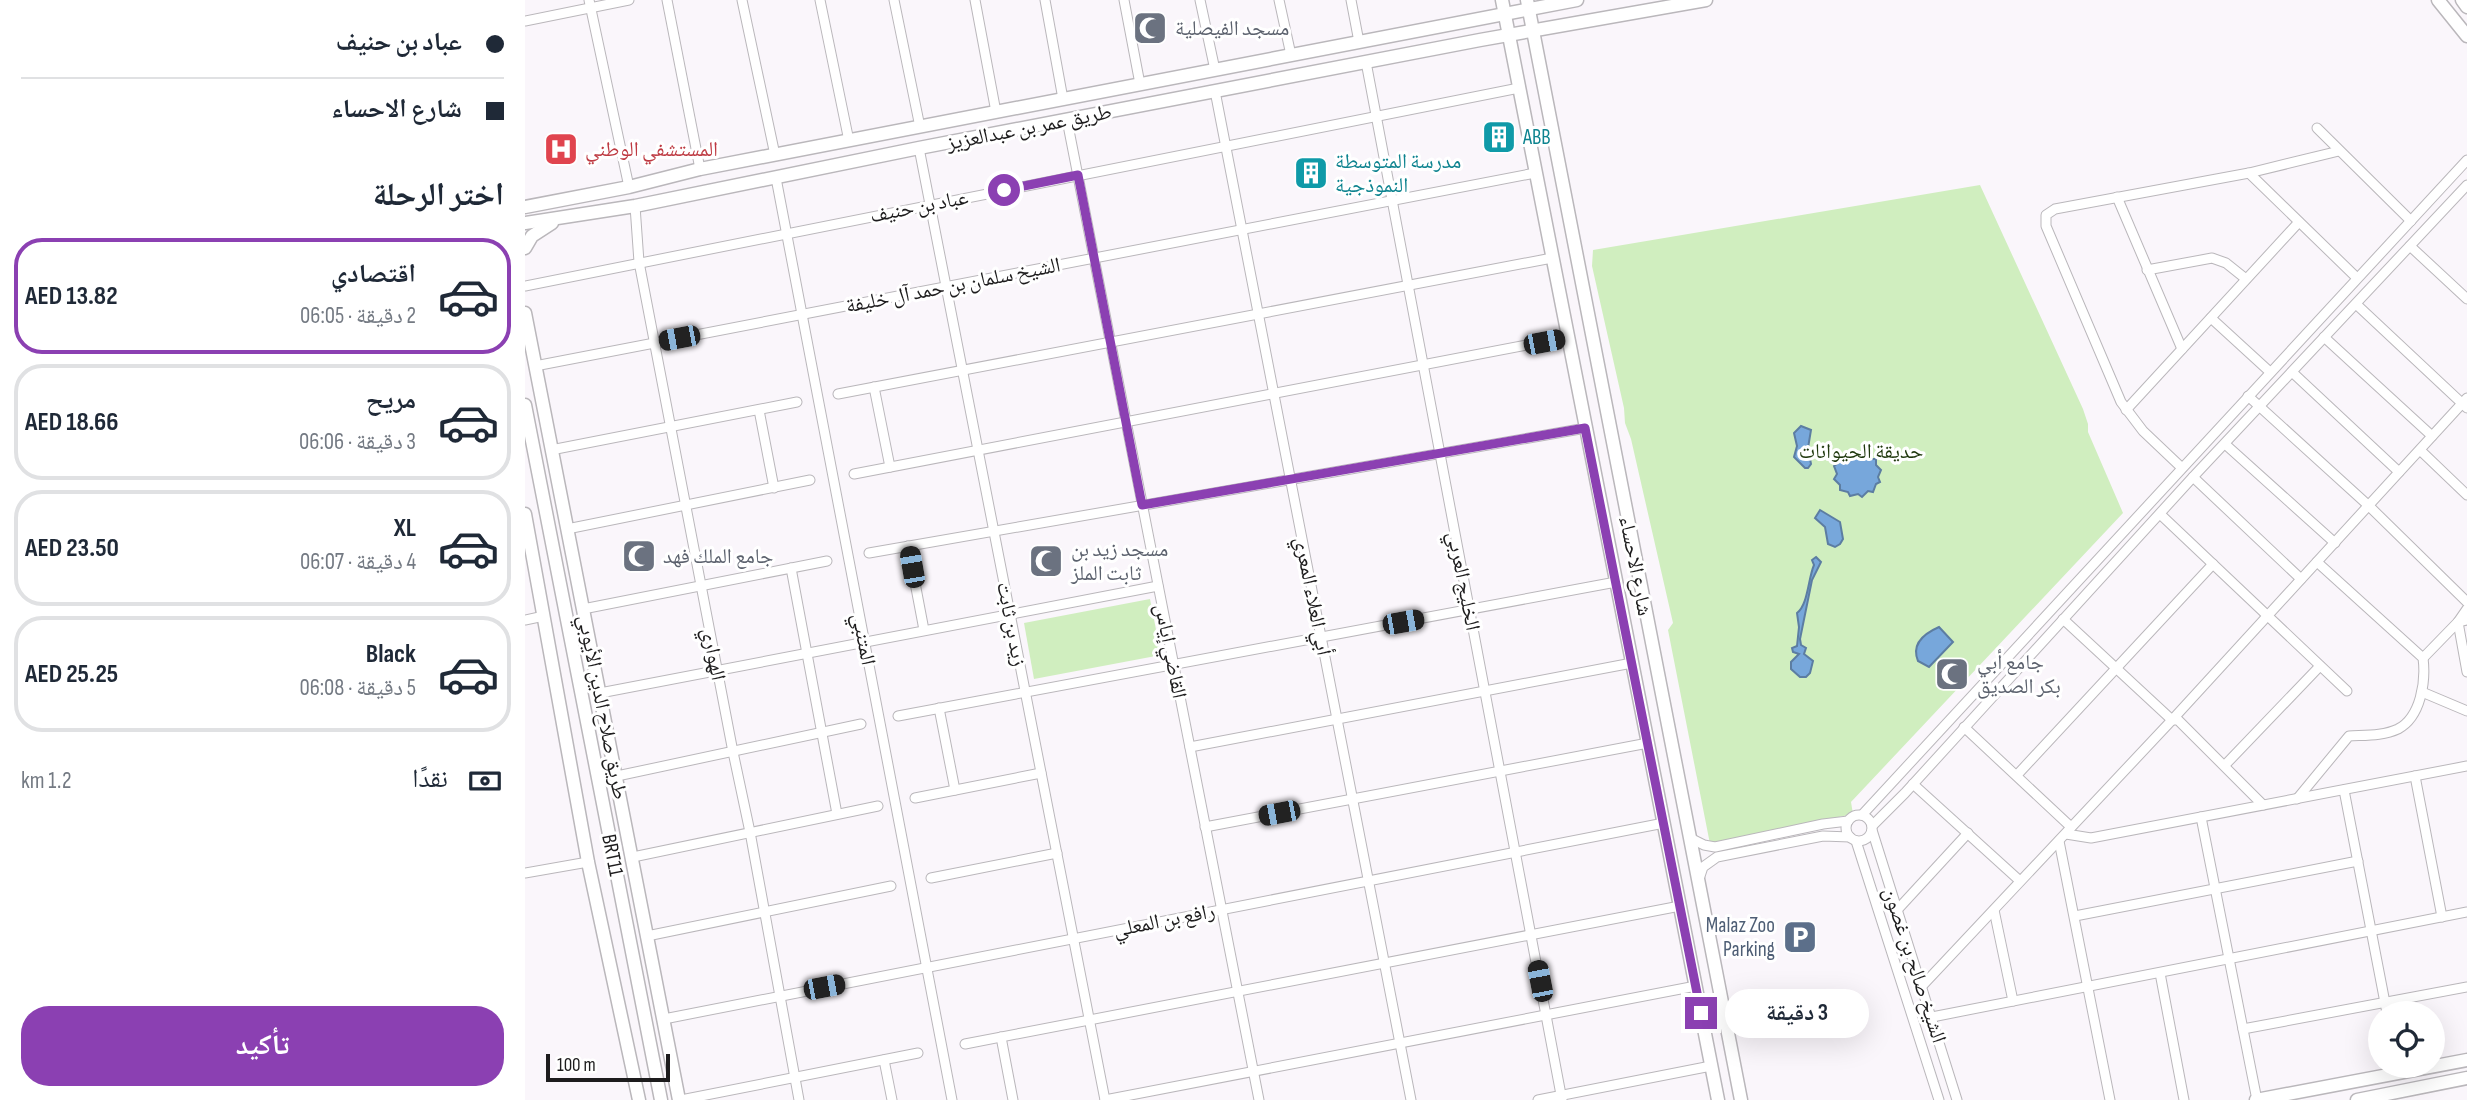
<!DOCTYPE html>
<html lang="ar">
<meta charset="utf-8">
<style>
body{margin:0;font-family:"Sofia Sans Condensed","Noto Naskh Arabic",sans-serif;background:#f2f2f3;color:#1f2937;direction:rtl;height:100vh;display:flex;flex-direction:column;font-size:26px;white-space:nowrap}
*{box-sizing:border-box;margin:0}
p{font-size:23px;color:#747a83}
.icon{flex:none;width:38px;height:38px;fill:none;stroke:currentColor;stroke-width:2;stroke-linecap:round;stroke-linejoin:round}
.map{position:relative;flex:1;overflow:hidden;direction:ltr}
.side{display:flex;flex-direction:column;background:#fff;width:525px}
.side>*{flex:none}
.guide{display:grid;align-content:center;height:154px;padding:0 21px;background:#fff}
.fabs{position:absolute;left:1843px;top:1001px;display:grid;gap:14px}
.fabs a{display:grid;place-items:center;width:77px;height:77px;border-radius:50%;background:#fff;box-shadow:0 7px 28px #0002;font-size:35px}
.scale{position:absolute;left:21px;bottom:18px;width:124px;box-sizing:border-box;padding-left:7px;border:4px solid #1d1c1d;border-top:0;font-size:19px;line-height:24px;white-space:nowrap;color:#1d1c1d;-webkit-text-stroke:5px #fff;paint-order:stroke}
.end{position:absolute;width:32px;height:32px;margin:-16px;border:9px solid #8b40b2;background:#fff;box-shadow:0 0 0 4px #fff}
.from{border-radius:50%}
.bubble{position:absolute;height:49px;border-radius:24px;background:#fff;box-shadow:0 7px 28px #0002;font-size:23px;font-weight:700;line-height:49px;text-align:center;direction:rtl}
.car{position:absolute;width:21px;height:42px;margin:-21px -10px;border-radius:9px;box-shadow:0 0 5px 2px #0007;background:linear-gradient(#222 24%,#8ab4d8 0 40%,#222 0 76%,#8ab4d8 0 86%,#222 0)}
.guide b{display:flex;align-items:center;gap:24px;height:66px;font-size:26px}
.guide b+b{border-top:2px solid #e0e1e3}
.guide i{width:18px;height:18px;background:#1f2937}
ul{padding:0;list-style:none}
li{display:flex;align-items:center;gap:21px;height:116px;margin:0 14px 10px;padding:0 7px;border:4px solid #e0e1e3;border-radius:28px}
li div{flex:1}
li b{display:block;font-size:26px}
li em{font-style:normal;font-weight:700}
li.selected{border-color:#8b40b2}
li>.icon{width:63px;height:63px;stroke-width:1.5}
h2{padding:0 21px;font-size:32px;line-height:84px}
.pay{display:flex;align-items:center;gap:18px;height:77px;padding:0 21px;font-size:26px}
.pay p{margin-inline-start:auto}
.action{display:flex;gap:14px;margin-top:auto;padding:14px 21px}
.action a{flex:1;height:80px;border-radius:28px;background:#8b40b2;color:#fff;font-size:28px;font-weight:700;line-height:80px;text-align:center}
main{display:flex;flex:1;min-height:0}
.map>svg:first-child{display:block}
.green{fill:#d0eebf}
.water{fill:#77a7db;stroke:#5c7da2;stroke-width:2}
.lines{fill:none;stroke-linecap:round;stroke-linejoin:round}
.minor-casing{stroke:#bab7bb;stroke-width:11}
.major-casing{stroke:#bab7bb;stroke-width:15}
.minor{stroke:#fff;stroke-width:9}
.major{stroke:#fff;stroke-width:12}
.route{stroke:#8b40b2;stroke-width:9}
.labels{text-anchor:middle;stroke-width:6;stroke-linejoin:round;paint-order:stroke}
.worship-label{font-size:21px;fill:#5b616d;stroke:#fff;text-anchor:start}
.street-label{font-size:21px;fill:#1d1c1d;stroke:#fff}
.culture-label{font-size:21px;fill:#0d838f;stroke:#fff;text-anchor:start}
.health-label{font-size:21px;fill:#be3a42;stroke:#fff;text-anchor:start}
.park-label{font-size:21px;fill:#1f380d;stroke:#fff}
.service-label{font-size:21px;fill:#4e5e75;stroke:#fff;text-anchor:end}
</style>
<main>
<div class="map">
<svg width="1942" height="1100" viewBox="0 0 1942 1100">
<rect width="100%" height="100%" fill="#faf6fb"/>
<g class="green">
<path d="M1455,185L1558,409L1563,424V432L1598,513L1326,802L1328,814L1185,844L1143,630L1148,623L1106,439L1100,423L1099,408L1067,266L1068,250Z"/>
<path d="M625,599L636,655L509,679L499,623Z"/>
</g>
<g class="water">
<path d="M1276,426L1286,430L1283,448L1286,464L1283,468H1280L1269,457L1272,446L1269,433Z"/>
<path d="M1328,450L1333,454L1341,452L1346,459H1351V465L1356,470L1353,477L1355,482L1351,484L1348,492L1343,491L1337,497L1333,494L1325,496L1323,492L1315,490V485L1309,479L1312,474L1309,466L1316,461V456H1322Z"/>
<path d="M1295,510L1315,522L1318,539L1315,544L1310,547L1303,544L1300,527L1290,518Z"/>
<path d="M1291,557L1296,562L1287,580L1275,639L1276,645L1281,648L1279,654L1288,661L1285,673L1281,677H1275L1266,669V662L1274,654L1268,652L1267,648L1272,646L1274,627L1272,613C1283,605 1283,579 1289,565L1287,560Z"/>
<path d="M1414,627L1428,642L1404,667L1393,661C1386,644 1398,634 1414,627Z"/>
</g>
<g class="lines">
<g class="minor-casing">
<g id="minor">
<path d="M64,0L104,187"/>
<path d="M142,0L175,169"/>
<path d="M217,0L250,155"/>
<path d="M295,0L324,141"/>
<path d="M369,0L395,127"/>
<path d="M450,0L471,112"/>
<path d="M520,0L538,99"/>
<path d="M599,0L615,84"/>
<path d="M675,0L690,70"/>
<path d="M754,0L766,55"/>
<path d="M826,0L834,42"/>
<path d="M0,21L104,0"/>
<path d="M841,62L1037,1100"/>
<path d="M690,91L886,1100"/>
<path d="M542,120L734,1100"/>
<path d="M1792,128L1886,221"/>
<path d="M394,148L580,1100"/>
<path d="M1724,173L1832,278"/>
<path d="M251,178L427,1100"/>
<path d="M1592,197L1657,349"/>
<path d="M110,206L114,262L208,752L225,832L274,1100"/>
<path d="M1885,246L1942,299"/>
<path d="M1622,270L1687,258L1701,263L1721,279"/>
<path d="M0,286L994,88"/>
<path d="M1831,304L1942,408"/>
<path d="M1686,318L1745,372"/>
<path d="M1799,337L1907,436"/>
<path d="M10,366L1010,173"/>
<path d="M1767,372L1874,472"/>
<path d="M349,387L365,467"/>
<path d="M313,394L1027,258"/>
<path d="M1723,396L1844,506L1942,602"/>
<path d="M234,410L249,488"/>
<path d="M1601,410L1774,222"/>
<path d="M1700,444L1810,543"/>
<path d="M26,450L272,402"/>
<path d="M1895,450L1942,495"/>
<path d="M1657,468L1618,431L1596,402L1521,226V215L1530,209L1724,173L1814,151"/>
<path d="M329,474L1043,337"/>
<path d="M1668,477L1776,579"/>
<path d="M1635,514L1822,691"/>
<path d="M42,529L285,480"/>
<path d="M383,546L399,630"/>
<path d="M344,553L1061,428"/>
<path d="M266,568L312,814"/>
<path d="M58,609L302,561"/>
<path d="M1942,609L1933,622L1942,672"/>
<path d="M1538,619L1647,720H1653L1738,805"/>
<path d="M0,620L19,616"/>
<path d="M1898,658L1933,622L1942,620"/>
<path d="M1897,692L1942,711"/>
<path d="M75,693L633,586"/>
<path d="M414,708L430,790"/>
<path d="M373,716L1091,582"/>
<path d="M1439,727L1546,827"/>
<path d="M665,747L1107,663"/>
<path d="M1700,765L1795,666"/>
<path d="M1492,775L1688,564"/>
<path d="M92,776L336,724"/>
<path d="M1890,776L1917,917"/>
<path d="M1388,784L1495,881"/>
<path d="M1819,790L1862,1013"/>
<path d="M390,798L516,773"/>
<path d="M1772,799L1824,736C1840,735 1858,736 1873,729C1896,717 1901,681 1898,658L1792,562"/>
<path d="M1337,815L1942,160"/>
<circle cx="1334" cy="828" r="13"/>
<path d="M1676,817L1732,1100"/>
<path d="M1347,826L1380,793L1668,477L1942,185"/>
<path d="M680,827L1123,743"/>
<path d="M1347,830L1432,1100"/>
<path d="M1541,834L1566,838L1942,766"/>
<path d="M1165,838L1179,845L1190,847L1298,824L1323,821"/>
<path d="M1331,841L1414,1100"/>
<path d="M1534,841L1585,1100"/>
<path d="M108,857L353,806"/>
<path d="M0,873L63,862"/>
<path d="M406,878L532,853"/>
<path d="M1174,879L1178,867L1192,857L1298,836L1325,837"/>
<path d="M1373,909L1443,833"/>
<path d="M1469,910L1488,1001"/>
<path d="M1550,916L1833,861"/>
<path d="M122,936L366,886"/>
<path d="M1635,973L1659,1100"/>
<path d="M1397,986L1647,720L1942,398"/>
<path d="M1407,1017L1942,912"/>
<path d="M139,1019L1139,823"/>
<path d="M1718,1029L1942,987"/>
<path d="M476,1037L488,1100"/>
<path d="M440,1044L1155,906"/>
<path d="M359,1060L367,1100"/>
<path d="M156,1100L393,1053"/>
<path d="M580,1100L1171,986"/>
<path d="M1013,1100L1186,1066"/>
</g>
</g>
<g class="major-casing">
<g id="major">
<path d="M977,0L1193,1100"/>
<path d="M1002,0L1216,1100"/>
<path d="M1913,0L1942,36"/>
<path d="M1937,0L1942,7"/>
<path d="M0,207L104,187L175,169L1052,0"/>
<path d="M0,223L110,206L394,148L955,40L1181,0"/>
<path d="M0,248L7,236L27,223"/>
<path d="M0,313L154,1100"/>
<path d="M0,405L136,1100"/>
<path d="M0,514L63,862L114,1100"/>
<path d="M1731,1100L1942,1060"/>
<path d="M1832,1100L1942,1078"/>
</g>
</g>
<use href="#minor" class="minor"/>
<use href="#major" class="major"/>
</g>
<g class="lines">
<path class="route" d="M479,190L553,175L617,505L1060,428L1176,1013"/>
</g>
<defs>
<g id="mosque-square" transform="scale(1.75)"><rect x="-9" y="-9" width="18" height="18" rx="4" fill="#6b7280" stroke="#fff"/><path d="M3.5-4.9A6 6 0 1 0 3.5 4.9A5 5 0 1 1 3.5-4.9Z" fill="#fff"/></g>
<g id="building-square" transform="scale(1.75)"><rect x="-9" y="-9" width="18" height="18" rx="4" fill="#0f9aa8" stroke="#fff"/><path d="M-4-6H4V6H1V3H-1V6H-4ZM-2.5-4.3h1.7v1.8h-1.7ZM.8-4.3h1.7v1.8H.8ZM-2.5-1h1.7V.8h-1.7ZM.8-1h1.7V.8H.8Z" fill="#fff"/></g>
<g id="hospital-square" transform="scale(1.75)"><rect x="-9" y="-9" width="18" height="18" rx="4" fill="#e0444e" stroke="#fff"/><path d="M-5-5h3v3.5h4V-5h3V5h-3V1.5h-4V5h-3Z" fill="#fff"/></g>
<g id="parking-square" transform="scale(1.75)"><rect x="-9" y="-9" width="18" height="18" rx="4" fill="#5c6f8a" stroke="#fff"/><path d="M-3.5-5.5H1a3.5 3.5 0 0 1 0 7H-1V5.5H-3.5ZM-1-3.4V-.6H.8a1.4 1.4 0 0 0 0-2.8Z" fill="#fff"/></g>
</defs>
<g fill-rule="evenodd">
<use href="#mosque-square" x="625" y="28"/>
<use href="#building-square" x="974" y="137"/>
<use href="#hospital-square" x="36" y="149"/>
<use href="#building-square" x="786" y="173"/>
<use href="#mosque-square" x="114" y="556"/>
<use href="#mosque-square" x="521" y="561"/>
<use href="#mosque-square" x="1427" y="674"/>
<use href="#parking-square" x="1275" y="937"/>
</g>
<g class="labels">
<g class="worship-label">
<text x="650" y="35">مسجد الفيصلية</text>
<text x="546" y="556">مسجد زيد بن<tspan x="546" dy="24">ثابت الملز</tspan></text>
<text x="138" y="563">جامع الملك فهد</text>
<text x="1452" y="669">جامع أبي<tspan x="1452" dy="24">بكر الصديق</tspan></text>
</g>
<g class="street-label">
<text transform="translate(504 127) rotate(-11)" y="7">طريق عمر بن عبدالعزيز</text>
<text transform="translate(394 206) rotate(-11)" y="7">عباد بن حنيف</text>
<text transform="translate(428 285) rotate(-11)" y="7">الشيخ سلمان بن حمد آل خليفة</text>
<text transform="translate(1111 566) rotate(79)" y="7">شارع الاحساء</text>
<text transform="translate(939 581) rotate(79)" y="7">الخليج العربي</text>
<text transform="translate(788 596) rotate(79)" y="7">أبي العلاء المعري</text>
<text transform="translate(487 624) rotate(79)" y="7">زيد بن ثابت</text>
<text transform="translate(339 639) rotate(79)" y="7">المتنبي</text>
<text transform="translate(646 651) rotate(79)" y="7">القاضي إياس</text>
<text transform="translate(189 654) rotate(79)" y="7">الهواري</text>
<text transform="translate(78 707) rotate(79)" y="7">طريق صلاح الدين الأيوبي</text>
<text transform="translate(88 855) rotate(79)" y="7">BRT11</text>
<text transform="translate(639 920) rotate(-11)" y="7">رافع بن المعلي</text>
<text transform="translate(1390 965) rotate(72)" y="7">الشيخ صالح بن غصون</text>
</g>
<g class="culture-label">
<text x="998" y="144">ABB</text>
<text x="810" y="168">مدرسة المتوسطة<tspan x="810" dy="24">النموذجية</tspan></text>
</g>
<g class="health-label">
<text x="60" y="156">المستشفي الوطني</text>
</g>
<g class="park-label">
<text x="1336" y="458">حديقة الحيوانات</text>
</g>
<g class="service-label">
<text x="1250" y="932">Malaz Zoo<tspan x="1250" dy="24">Parking</tspan></text>
</g>
</g>
</svg>
<div class="fabs">
<a><svg class="icon" aria-label="locate" viewBox="0 0 24 24"><circle cx="12" cy="12" r="6"/><path d="M12 2v4M12 18v4M2 12h4M18 12h4"/></svg></a>
</div>
<div class="scale">100 m</div>
<i class="end from" style="left:479px;top:190px"></i>
<i class="end" style="left:1176px;top:1013px"></i>
<div class="bubble" style="left:1200px;top:989px;width:144px">3 دقيقة</div>
<i class="car" style="left:154px;top:338px;rotate:259deg"></i>
<i class="car" style="left:1019px;top:342px;rotate:79deg"></i>
<i class="car" style="left:387px;top:567px;rotate:350deg"></i>
<i class="car" style="left:878px;top:622px;rotate:80deg"></i>
<i class="car" style="left:754px;top:813px;rotate:259deg"></i>
<i class="car" style="left:1015px;top:981px;rotate:349deg"></i>
<i class="car" style="left:299px;top:987px;rotate:79deg"></i>
</div>
<section class="side">
<div class="guide">
<b><i class="from"></i>عباد بن حنيف</b>
<b><i></i>شارع الاحساء</b>
</div>
<h2>اختر الرحلة</h2>
<ul>
<li class="selected"><svg class="icon" aria-label="car" viewBox="0 0 24 24"><path d="M5 17H2v-5l4-1 3-4h7l3 4 3 1v5h-3M9 17h6M6 11h13"/><circle cx="7" cy="17" r="2"/><circle cx="17" cy="17" r="2"/></svg><div><b>اقتصادي</b><p>2 دقيقة · 06:05</p></div><em>AED 13.82</em></li>
<li><svg class="icon" aria-label="car" viewBox="0 0 24 24"><path d="M5 17H2v-5l4-1 3-4h7l3 4 3 1v5h-3M9 17h6M6 11h13"/><circle cx="7" cy="17" r="2"/><circle cx="17" cy="17" r="2"/></svg><div><b>مريح</b><p>3 دقيقة · 06:06</p></div><em>AED 18.66</em></li>
<li><svg class="icon" aria-label="car" viewBox="0 0 24 24"><path d="M5 17H2v-5l4-1 3-4h7l3 4 3 1v5h-3M9 17h6M6 11h13"/><circle cx="7" cy="17" r="2"/><circle cx="17" cy="17" r="2"/></svg><div><b>XL</b><p>4 دقيقة · 06:07</p></div><em>AED 23.50</em></li>
<li><svg class="icon" aria-label="car" viewBox="0 0 24 24"><path d="M5 17H2v-5l4-1 3-4h7l3 4 3 1v5h-3M9 17h6M6 11h13"/><circle cx="7" cy="17" r="2"/><circle cx="17" cy="17" r="2"/></svg><div><b>Black</b><p>5 دقيقة · 06:08</p></div><em>AED 25.25</em></li>
</ul>
<div class="pay"><svg class="icon" aria-label="cash" viewBox="0 0 24 24"><path d="M3 7h18v10H3z"/><circle cx="12" cy="12" r="2"/></svg>نقدًا<p>1.2 km</p></div>
<div class="action"><a>تأكيد</a></div>
</section>
</main>
